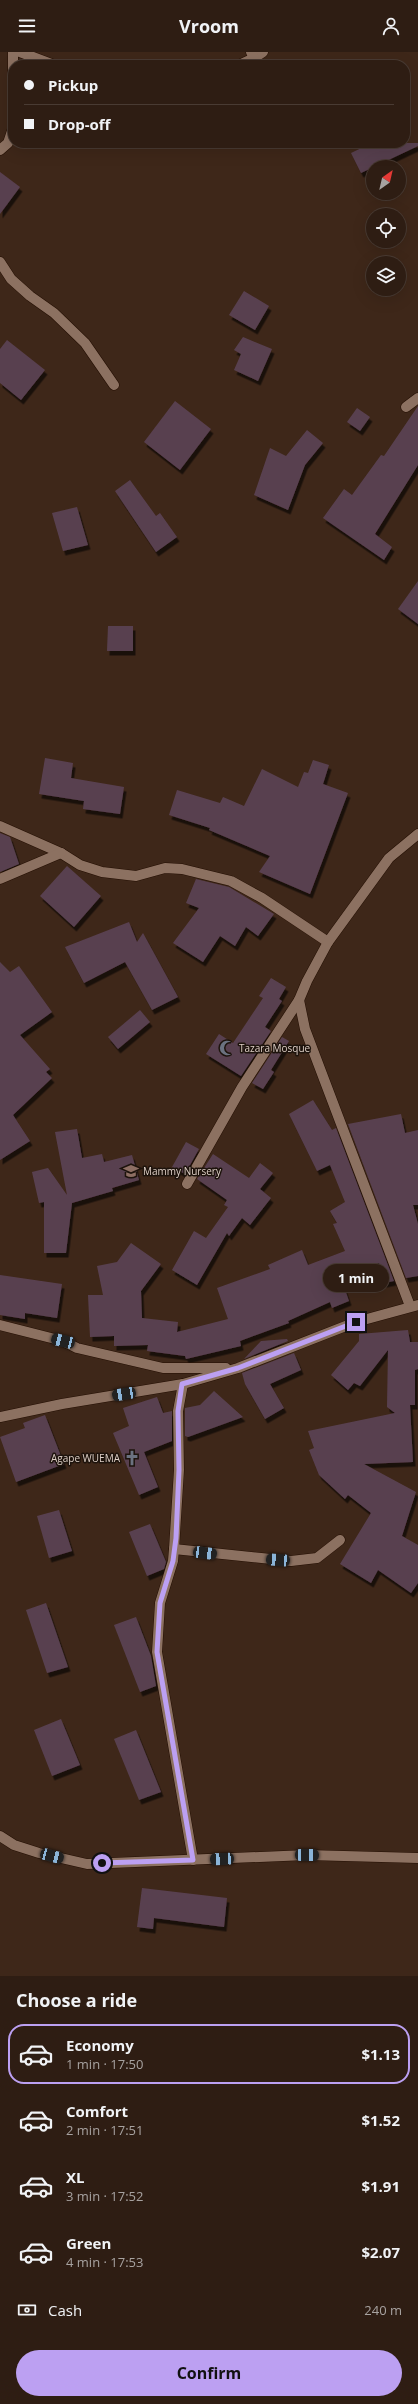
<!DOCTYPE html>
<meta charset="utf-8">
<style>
body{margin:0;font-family:"Open Sans",sans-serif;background:#3a2a21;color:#f1f3f6;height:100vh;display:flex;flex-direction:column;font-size:15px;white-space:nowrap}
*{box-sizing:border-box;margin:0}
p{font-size:13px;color:#a7a2a0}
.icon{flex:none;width:22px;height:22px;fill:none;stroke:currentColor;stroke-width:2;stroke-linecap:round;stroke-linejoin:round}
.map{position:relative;height:1924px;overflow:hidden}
.sheet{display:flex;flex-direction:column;background:#2e1d13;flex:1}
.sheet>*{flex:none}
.banner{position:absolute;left:8px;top:8px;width:402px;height:88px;border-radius:16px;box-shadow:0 4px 16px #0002,0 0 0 1px #493b33;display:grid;align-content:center;height:88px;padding:0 16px;background:#2e1d13}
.needle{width:26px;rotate:34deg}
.fabs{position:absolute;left:366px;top:108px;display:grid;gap:8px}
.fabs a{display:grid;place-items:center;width:40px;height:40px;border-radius:50%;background:#2e1d13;box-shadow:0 4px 16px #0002,0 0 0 1px #493b33;font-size:20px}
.end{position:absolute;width:18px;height:18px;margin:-9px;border:5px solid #bca0f2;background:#111;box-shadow:0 0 0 2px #111}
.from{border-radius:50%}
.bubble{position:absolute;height:28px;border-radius:14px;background:#2e1d13;box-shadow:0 4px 16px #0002,0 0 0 1px #493b33;font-size:13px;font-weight:700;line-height:28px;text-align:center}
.car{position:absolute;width:12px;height:24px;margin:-12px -6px;border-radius:5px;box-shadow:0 0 3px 1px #0007;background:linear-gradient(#222 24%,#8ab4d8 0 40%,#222 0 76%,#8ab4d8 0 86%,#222 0)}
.banner b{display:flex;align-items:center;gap:14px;height:38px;font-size:15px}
.banner b+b{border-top:1px solid #493b33}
.banner i{width:10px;height:10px;background:#f1f3f6}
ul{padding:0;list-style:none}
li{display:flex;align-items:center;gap:12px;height:60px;margin:0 8px 6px;padding:0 8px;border:2px solid transparent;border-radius:16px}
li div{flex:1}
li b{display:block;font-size:15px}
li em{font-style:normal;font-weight:700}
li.current{border-color:#bca0f2}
li>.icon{width:36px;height:36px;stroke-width:1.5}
h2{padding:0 16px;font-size:18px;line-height:48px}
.pay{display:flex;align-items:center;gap:10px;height:44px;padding:0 16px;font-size:15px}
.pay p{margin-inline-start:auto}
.button{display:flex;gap:8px;margin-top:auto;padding:8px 16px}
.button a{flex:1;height:46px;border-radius:24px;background:#bca0f2;color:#111;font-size:16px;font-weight:700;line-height:46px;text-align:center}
header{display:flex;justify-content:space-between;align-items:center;height:52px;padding:0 16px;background:#2e1d13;font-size:18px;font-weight:700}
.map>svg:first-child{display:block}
.building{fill:#594050;filter:url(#shadow)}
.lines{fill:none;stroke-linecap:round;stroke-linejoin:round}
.street-casing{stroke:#240f03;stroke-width:11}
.street{stroke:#8c7161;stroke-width:10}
.route{stroke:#bca0f2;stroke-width:5}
.labels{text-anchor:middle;stroke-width:3;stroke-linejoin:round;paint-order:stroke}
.poi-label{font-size:10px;fill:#dfd0c7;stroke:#1d130c;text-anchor:start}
</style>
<header><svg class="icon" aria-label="menu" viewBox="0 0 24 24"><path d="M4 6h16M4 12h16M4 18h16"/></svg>Vroom<svg class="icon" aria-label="person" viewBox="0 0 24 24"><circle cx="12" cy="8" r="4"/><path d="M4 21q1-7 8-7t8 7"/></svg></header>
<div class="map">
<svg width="418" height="1924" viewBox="0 0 418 1924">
<defs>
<filter id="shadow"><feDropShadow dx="2.5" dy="4.5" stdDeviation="0" flood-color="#0009"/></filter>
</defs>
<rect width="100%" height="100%" fill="#3e2719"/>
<g class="building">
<path d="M372,91H418V94L361,121L351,101Z"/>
<path d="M0,120L20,135L0,162Z"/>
<path d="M244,239L269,254L255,278L229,263Z"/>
<path d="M243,285L272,297L258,329L234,318L241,302L234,298Z"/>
<path d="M7,288L45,318L21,348L0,331V297Z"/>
<path d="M175,349L211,377L180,418L144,390Z"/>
<path d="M418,354V413L375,482L392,495L384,508L323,466L344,437L352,443L381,403L384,404Z"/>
<path d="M357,356L370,365L360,379L347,370Z"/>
<path d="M307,378L323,391L305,413L288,458L254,443L270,396L286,404Z"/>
<path d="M130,428L156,464L160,461L177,485L156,500L115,439Z"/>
<path d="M77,455L88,493L63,499L52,461Z"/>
<path d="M418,529V572L398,557Z"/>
<path d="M108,574H133V599H107Z"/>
<path d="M45,706L73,711L71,726L124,735L120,762L83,757L84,749L39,742Z"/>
<path d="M313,708L329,713L323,732L348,741L310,842L259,820L270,804L209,778L210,776L169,763L177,738L220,751L223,745L244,754L262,717L298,735L304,720L308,721Z"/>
<path d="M0,781L10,785L19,812L0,820Z"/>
<path d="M67,814L101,844L74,875L40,844Z"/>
<path d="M196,827L229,835L274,862L258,884L246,875L235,894L220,884L203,910L173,891L199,856L186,851Z"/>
<path d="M129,870L137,890L143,881L178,945L152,958L125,910L84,931L65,895Z"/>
<path d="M0,910L10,920L19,914L52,960L20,983L50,1017L46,1020L52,1026L13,1063L30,1089L0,1108Z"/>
<path d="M271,926L286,935L279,947L282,949L265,975L271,979L241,1024L206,1002L219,982L233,991L263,946L259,944Z"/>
<path d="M140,958L150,970L118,997L108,985Z"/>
<path d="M282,985L289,989L271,1018L274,1020L263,1037L252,1031Z"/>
<path d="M313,1048L332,1078L336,1076L394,1229L384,1231L379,1211L340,1223L349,1249L332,1256L330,1250L288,1269L289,1271L240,1289L241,1294L186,1307L185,1304L147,1299L148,1293L114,1294V1284L90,1285L88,1243H103L97,1214L117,1210L131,1191L161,1212L141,1239L142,1266L178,1270L177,1280L228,1267L217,1236L270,1217L268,1213L302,1198L308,1213L345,1199L333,1172L337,1171L330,1159L345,1150L330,1113L317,1119L289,1062Z"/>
<path d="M401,1062L405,1081L418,1078V1153H413L418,1172V1224L406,1226L348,1072Z"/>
<path d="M77,1077L82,1106L102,1102L104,1110L132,1103L139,1128L112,1136L113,1139L72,1151L66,1201H44V1150L39,1151L32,1120L48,1116L67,1143L55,1080Z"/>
<path d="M186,1090L199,1097L185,1122L172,1115Z"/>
<path d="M213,1102L249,1126L260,1111L273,1121L260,1137L271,1146L250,1173L242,1166L229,1184L227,1181L197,1233L172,1218L194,1179L206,1186L228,1155L224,1153L227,1148L197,1127Z"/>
<path d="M0,1223L62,1232L57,1266L25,1261V1267L0,1263Z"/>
<path d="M408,1278L410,1290H418V1317L415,1318V1353H410L413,1410L364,1412L416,1440L402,1484L418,1493V1531L411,1541L378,1518L371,1531L340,1512L371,1461L348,1443L345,1447L319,1423L309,1398L314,1396L308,1379L395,1361L387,1355L388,1298L360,1334L354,1331L348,1338L331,1323L359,1289V1282Z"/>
<path d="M287,1287L288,1289L244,1307L261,1289Z"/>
<path d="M294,1301L301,1318L270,1332L284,1356L265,1367L245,1332L242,1321Z"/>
<path d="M214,1339L243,1365L188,1385L185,1384V1356L200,1353Z"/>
<path d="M157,1345L163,1361L172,1359V1389L144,1400L158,1435L139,1443L113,1381L129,1374L123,1356Z"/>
<path d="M45,1363L64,1412L16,1430L0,1385L25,1376L23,1371Z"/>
<path d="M59,1458L72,1499L49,1506L37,1464Z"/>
<path d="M150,1472L166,1510L164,1517L147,1524L129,1480Z"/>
<path d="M46,1551L68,1615L47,1621L26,1558Z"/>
<path d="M136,1565L151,1604L156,1634L140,1640L114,1573Z"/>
<path d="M61,1667L80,1713L52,1724L34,1678Z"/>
<path d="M136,1678L161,1740L139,1748L114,1687Z"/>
<path d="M142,1836L227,1846L224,1875L154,1866L153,1877L137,1875Z"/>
</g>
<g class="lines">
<g class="street-casing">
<g id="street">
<path d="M13,0V25"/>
<path d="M20,0L54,13"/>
<path d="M254,6L263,0"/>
<path d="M239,13L254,6L251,0"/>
<path d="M0,98L8,91L13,76"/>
<path d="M0,210L11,227L30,244L54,261L85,291L114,333"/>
<path d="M406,355L418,346"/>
<path d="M0,774L61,801L80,813L102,820L136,824L165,816L182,817L231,829L262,846L328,890"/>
<path d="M0,827L61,801"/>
<path d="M299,948L305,977L410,1254"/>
<path d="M187,1132L242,1035L299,948L307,929L328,890L389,806L418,782"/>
<path d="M0,1273L63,1289L77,1296L163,1316H226"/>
<path d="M183,1332L178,1359L179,1418L174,1497L173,1509L160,1551L157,1600L193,1808"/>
<path d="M0,1365L62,1352L183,1332L238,1316L356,1270L418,1253"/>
<path d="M174,1497L291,1509L317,1506L340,1488"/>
<path d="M0,1784L14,1793L39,1801L87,1812L307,1803L418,1806"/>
</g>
</g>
<use href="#street" class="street"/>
</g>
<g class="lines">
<path class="route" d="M102,1811L193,1808L157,1600L160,1551L173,1509L176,1486L179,1418L178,1359L182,1332L238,1316L356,1270"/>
</g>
<defs>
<g id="mosque-bare" transform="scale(1.2)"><path d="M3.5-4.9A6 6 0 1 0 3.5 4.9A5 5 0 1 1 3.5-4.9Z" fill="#6b7280" stroke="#1d130c" stroke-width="2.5" paint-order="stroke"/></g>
<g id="school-bare" transform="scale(1.2)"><path d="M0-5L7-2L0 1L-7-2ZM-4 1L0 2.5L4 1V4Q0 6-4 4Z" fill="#8d6e63" stroke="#1d130c" stroke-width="2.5" paint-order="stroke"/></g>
<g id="church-bare" transform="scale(1.2)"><path d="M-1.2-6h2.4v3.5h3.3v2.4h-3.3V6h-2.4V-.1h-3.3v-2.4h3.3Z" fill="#6b7280" stroke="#1d130c" stroke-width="2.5" paint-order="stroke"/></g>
</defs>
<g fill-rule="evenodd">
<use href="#mosque-bare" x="227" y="996"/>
<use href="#school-bare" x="131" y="1119"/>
<use href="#church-bare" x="132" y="1406"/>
</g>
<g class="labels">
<g class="poi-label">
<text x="239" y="1000">Tazara Mosque</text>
<text x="143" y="1123">Mammy Nursery</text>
<text x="120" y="1410" text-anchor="end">Agape WUEMA</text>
</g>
</g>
</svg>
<div class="fabs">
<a><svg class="needle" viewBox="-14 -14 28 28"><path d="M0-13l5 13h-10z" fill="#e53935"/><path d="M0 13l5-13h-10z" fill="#a7a2a0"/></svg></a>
<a><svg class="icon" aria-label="locate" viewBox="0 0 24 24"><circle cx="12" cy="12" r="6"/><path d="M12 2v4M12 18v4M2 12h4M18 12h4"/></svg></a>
<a><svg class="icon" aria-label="layers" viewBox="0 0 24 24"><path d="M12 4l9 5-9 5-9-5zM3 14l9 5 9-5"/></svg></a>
</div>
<i class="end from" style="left:102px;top:1811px"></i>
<i class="end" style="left:356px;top:1270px"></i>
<div class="bubble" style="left:323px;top:1212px;width:66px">1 min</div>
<i class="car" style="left:63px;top:1289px;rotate:284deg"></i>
<i class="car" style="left:124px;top:1342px;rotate:261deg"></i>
<i class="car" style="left:205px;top:1501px;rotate:97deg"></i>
<i class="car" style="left:278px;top:1508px;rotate:274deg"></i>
<i class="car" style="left:307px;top:1803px;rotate:91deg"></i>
<i class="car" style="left:52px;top:1804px;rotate:105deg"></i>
<i class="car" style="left:222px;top:1807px;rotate:267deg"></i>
<div class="banner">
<b><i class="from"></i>Pickup</b>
<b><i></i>Drop-off</b>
</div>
</div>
<section class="sheet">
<h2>Choose a ride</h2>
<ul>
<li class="current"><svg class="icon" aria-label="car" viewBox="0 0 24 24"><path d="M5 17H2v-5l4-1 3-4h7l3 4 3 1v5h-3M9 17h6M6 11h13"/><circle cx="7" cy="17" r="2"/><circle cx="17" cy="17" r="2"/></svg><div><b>Economy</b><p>1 min · 17:50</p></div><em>$1.13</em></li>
<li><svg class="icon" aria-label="car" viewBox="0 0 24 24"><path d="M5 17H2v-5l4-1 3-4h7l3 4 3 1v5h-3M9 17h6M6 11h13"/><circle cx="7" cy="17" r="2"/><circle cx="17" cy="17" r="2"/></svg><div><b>Comfort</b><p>2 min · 17:51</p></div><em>$1.52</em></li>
<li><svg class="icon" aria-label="car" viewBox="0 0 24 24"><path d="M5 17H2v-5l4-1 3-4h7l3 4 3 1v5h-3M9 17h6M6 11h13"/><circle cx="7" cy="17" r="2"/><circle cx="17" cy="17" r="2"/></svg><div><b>XL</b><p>3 min · 17:52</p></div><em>$1.91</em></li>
<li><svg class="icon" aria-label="car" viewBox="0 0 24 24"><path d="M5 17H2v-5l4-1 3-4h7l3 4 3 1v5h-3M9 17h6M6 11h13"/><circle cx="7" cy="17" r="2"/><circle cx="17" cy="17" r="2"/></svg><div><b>Green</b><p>4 min · 17:53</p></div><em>$2.07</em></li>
</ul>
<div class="pay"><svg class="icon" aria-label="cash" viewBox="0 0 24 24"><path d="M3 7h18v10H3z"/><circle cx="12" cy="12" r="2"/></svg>Cash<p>240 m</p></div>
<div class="button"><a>Confirm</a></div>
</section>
